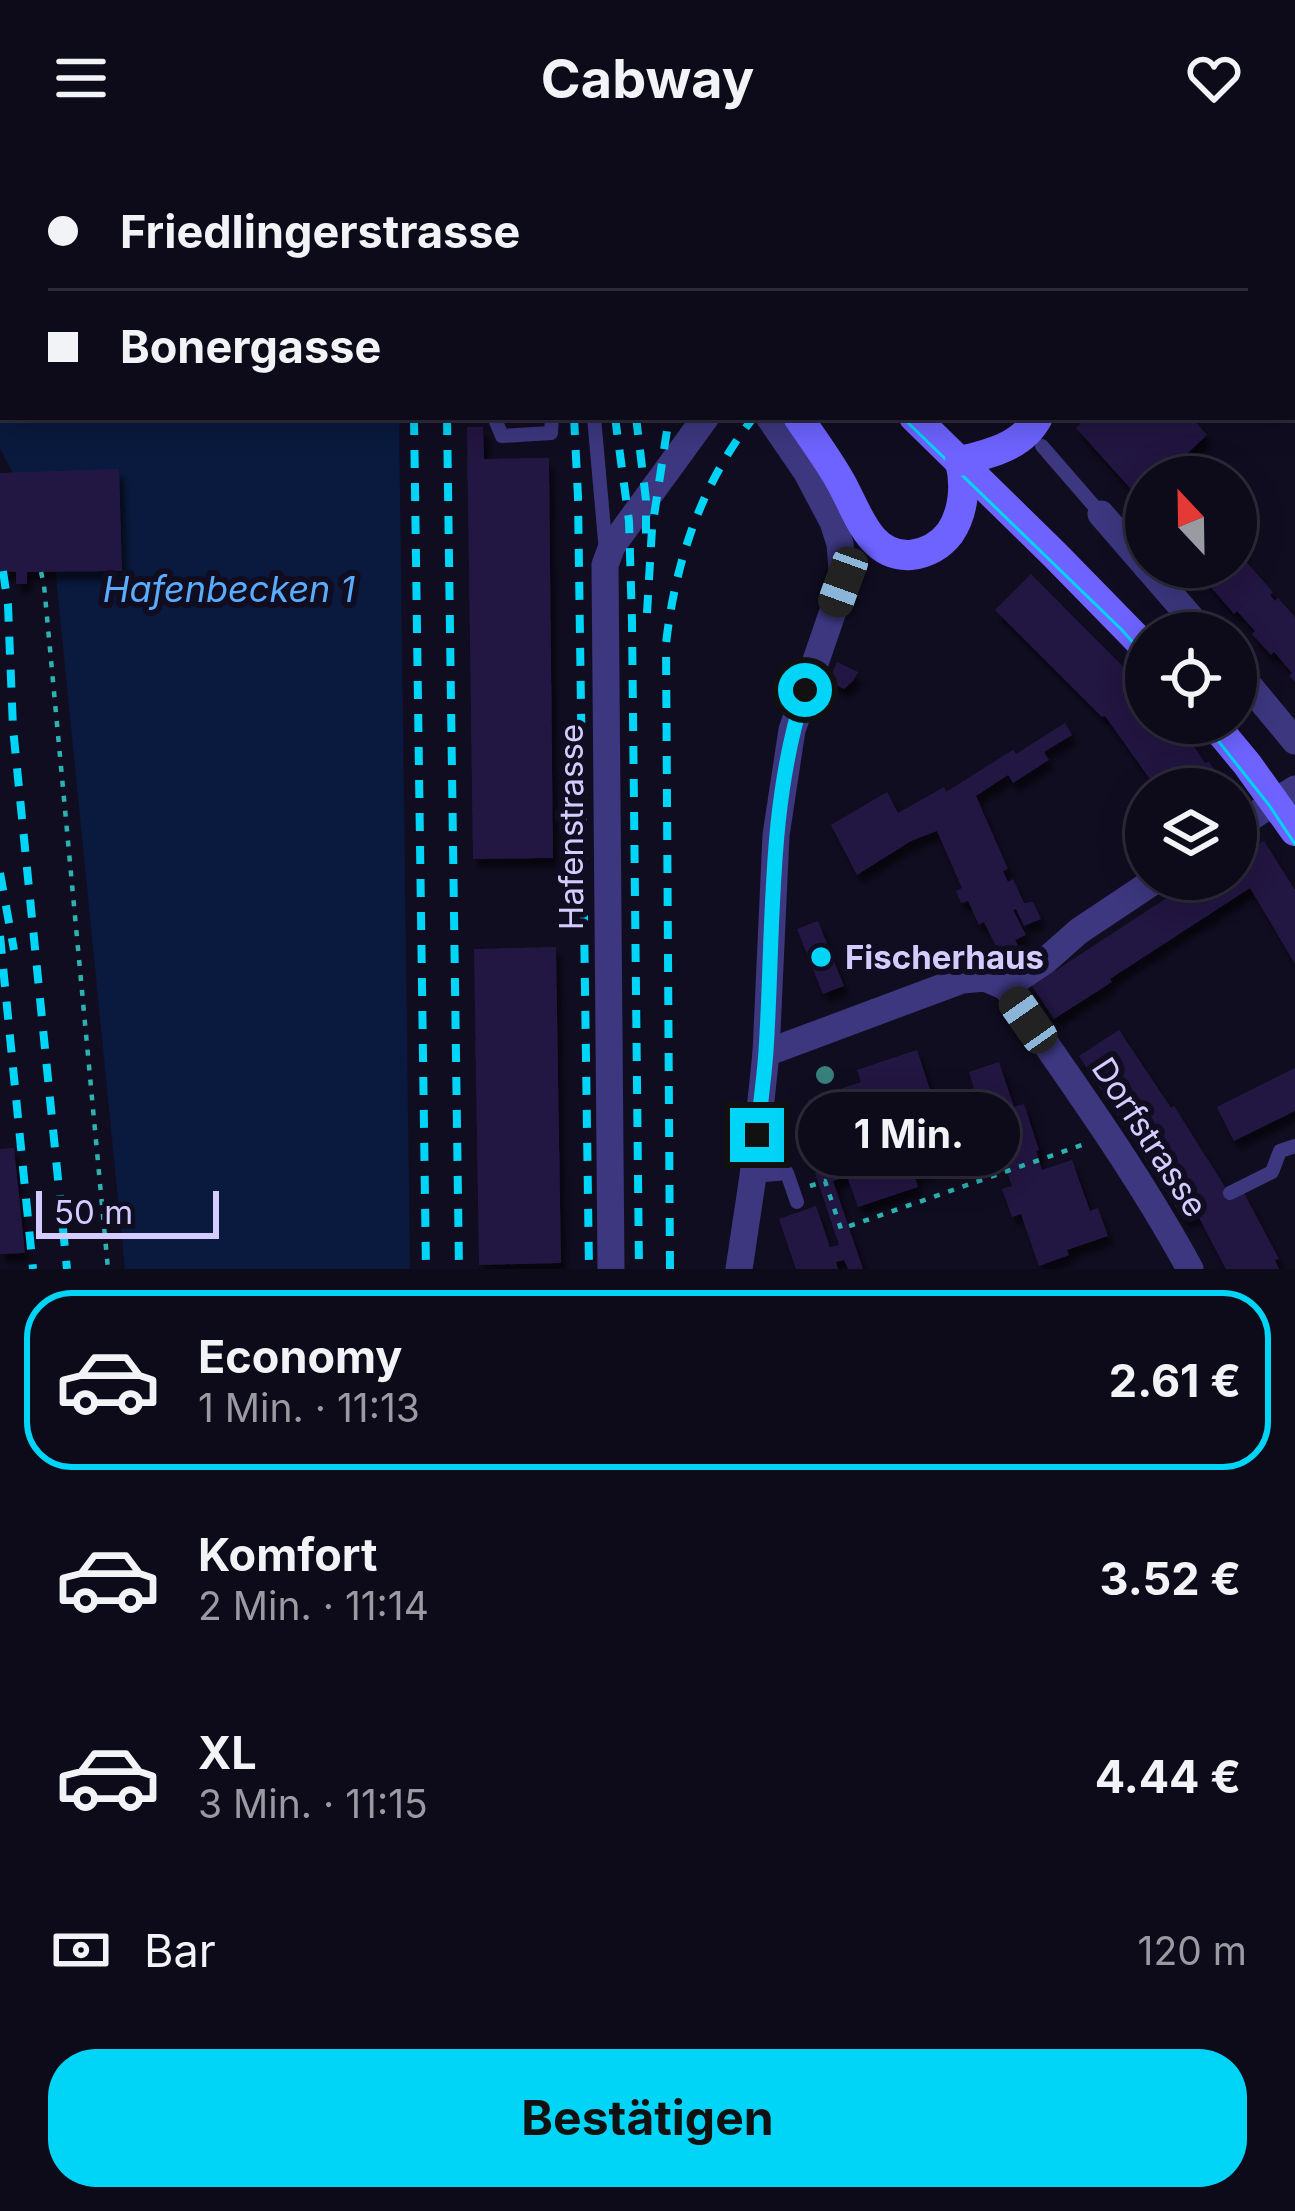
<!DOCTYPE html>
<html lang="de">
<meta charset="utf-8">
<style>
body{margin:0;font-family:Inter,sans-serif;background:#1b1826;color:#f1f3f6;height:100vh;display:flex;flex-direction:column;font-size:45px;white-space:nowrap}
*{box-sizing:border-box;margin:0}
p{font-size:39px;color:#9a9aa2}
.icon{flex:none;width:66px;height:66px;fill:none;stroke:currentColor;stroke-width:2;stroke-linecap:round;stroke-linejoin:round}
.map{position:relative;height:1113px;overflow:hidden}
.side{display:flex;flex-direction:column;background:#0d0a19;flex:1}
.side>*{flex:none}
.hud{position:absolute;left:0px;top:0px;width:1296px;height:264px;box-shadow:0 6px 30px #0003,0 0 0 3px #2d2b38;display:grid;align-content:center;height:264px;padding:0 48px;background:#0d0a19}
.needle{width:78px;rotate:338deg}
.controls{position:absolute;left:1125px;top:300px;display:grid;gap:24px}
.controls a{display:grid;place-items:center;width:132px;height:132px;border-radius:50%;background:#0d0a19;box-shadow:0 6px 30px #0003,0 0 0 3px #2d2b38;font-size:60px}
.scale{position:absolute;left:36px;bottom:30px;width:183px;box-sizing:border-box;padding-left:12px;border:6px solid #d4ccff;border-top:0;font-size:33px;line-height:42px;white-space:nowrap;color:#d4ccff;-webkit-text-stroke:9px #110d21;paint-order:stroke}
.end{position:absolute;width:54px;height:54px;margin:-27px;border:15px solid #00d4f7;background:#111;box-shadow:0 0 0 6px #111}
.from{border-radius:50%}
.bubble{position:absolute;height:84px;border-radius:42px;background:#0d0a19;box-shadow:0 6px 30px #0003,0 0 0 3px #2d2b38;font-size:39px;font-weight:700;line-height:84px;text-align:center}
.car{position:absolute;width:36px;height:72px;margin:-36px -18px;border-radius:15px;box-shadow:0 0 9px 3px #0007;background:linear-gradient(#222 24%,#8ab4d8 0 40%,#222 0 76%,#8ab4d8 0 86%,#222 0)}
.hud b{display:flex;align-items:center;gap:42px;height:114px;font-size:45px}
.hud b+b{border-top:3px solid #2d2b38}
.hud i{width:30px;height:30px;background:#f1f3f6}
ul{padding:21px 0 0;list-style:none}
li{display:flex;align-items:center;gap:36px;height:180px;margin:0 24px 18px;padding:0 24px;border:6px solid transparent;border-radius:48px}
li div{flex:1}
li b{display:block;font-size:45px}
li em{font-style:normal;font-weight:700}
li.active{border-color:#00d4f7}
li>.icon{width:108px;height:108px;stroke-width:1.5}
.pay{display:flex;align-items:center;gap:30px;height:132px;padding:0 48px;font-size:45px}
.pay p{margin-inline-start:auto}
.action{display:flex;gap:24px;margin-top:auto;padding:24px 48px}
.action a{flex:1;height:138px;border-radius:48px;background:#00d4f7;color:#111;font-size:48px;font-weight:700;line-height:138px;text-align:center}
header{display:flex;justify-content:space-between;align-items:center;height:156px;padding:0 48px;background:#0d0a19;font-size:54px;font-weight:700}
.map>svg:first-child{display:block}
.water{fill:#091a3e}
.building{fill:#231942;filter:url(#shadow)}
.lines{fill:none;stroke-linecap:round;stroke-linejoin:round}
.path{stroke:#2cb3b1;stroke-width:4.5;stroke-dasharray:6 9;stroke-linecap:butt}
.lane{stroke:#3d3780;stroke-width:14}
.street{stroke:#3d3780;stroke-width:27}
.secondary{stroke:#6e63ff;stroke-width:30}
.tram{stroke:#00d4f7;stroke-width:3}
.rail{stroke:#00d4f7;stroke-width:8;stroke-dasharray:18 15;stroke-linecap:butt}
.secondary-bridge{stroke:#6e63ff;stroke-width:30}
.tree{fill:#38817b}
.route{stroke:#00d4f7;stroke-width:15}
.poi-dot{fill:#00d4f7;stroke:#110d21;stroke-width:4.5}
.labels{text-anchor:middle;stroke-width:12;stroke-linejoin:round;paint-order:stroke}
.street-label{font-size:33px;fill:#d4ccff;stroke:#110d21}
.poi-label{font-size:33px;font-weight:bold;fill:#d4ccff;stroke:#110d21;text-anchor:start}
.water-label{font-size:36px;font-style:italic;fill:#5aacff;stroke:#110d21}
</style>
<header><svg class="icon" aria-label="menu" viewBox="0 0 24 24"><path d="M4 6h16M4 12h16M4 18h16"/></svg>Cabway<svg class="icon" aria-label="heart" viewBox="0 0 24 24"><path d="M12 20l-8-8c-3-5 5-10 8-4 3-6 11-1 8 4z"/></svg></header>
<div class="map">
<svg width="1295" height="1113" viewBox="0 0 1295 1113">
<defs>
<filter id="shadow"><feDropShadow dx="5" dy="9" stdDeviation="3" flood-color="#0009"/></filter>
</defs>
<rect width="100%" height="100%" fill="#110d21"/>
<path class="water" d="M0,0H368V3H3V261H399L410,1113H125L56,420L43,377L0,292Z"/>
<g class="building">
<path d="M1087,261H1191L1207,279L1162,321H1146V334L1138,341L1076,272Z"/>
<path d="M467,271H483L484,303L549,302L553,702L473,703Z"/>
<path d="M119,313L122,415L27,416V428H16V416L0,415V317Z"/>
<path d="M1241,400L1273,436L1270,439L1275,445L1278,442L1295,461V526L1289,520L1292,517L1274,496L1271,499L1252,478L1255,475L1237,455L1234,458L1203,422L1207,419L1200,411H1236V404Z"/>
<path d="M1031,418L1141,529L1137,532L1140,537L1146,533V567H1179L1205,607L1209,606L1222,625L1219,629L1222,633H1157L1105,560L1102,561L995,454Z"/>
<path d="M837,506L858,516L853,525L844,533L829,525Z"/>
<path d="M1065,567L1072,579L1044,596L1049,604L1013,627L1008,619L976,640L1008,713L1003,715L1008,726L1013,723L1024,747L1033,746L1041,763L1024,770L1016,753L1013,754L1026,779L1015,784L1026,805L1008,814L984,766L979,769L968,745L961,747L956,735L962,732L937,675L911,685L857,719L831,669L887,636L898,657L944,631L946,636L1013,594L1016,598Z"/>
<path d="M1264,685L1295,734V808L1250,732L1110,823L1112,826L1054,863L1032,830L1196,723H1236V703Z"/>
<path d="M818,765L844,830L823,838L797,773Z"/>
<path d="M556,791L561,1107L479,1109L474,793Z"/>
<path d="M1119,874L1171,952L1174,950L1232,1042L1244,1037L1279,1103L1275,1104L1279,1113H1226L1197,1058L1184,1064L1079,900Z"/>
<path d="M917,894L934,946L974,932L969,916L999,906L1014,951L1024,948L1039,994L1036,995L1042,1014L1072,1004L1090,1055L1098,1052L1108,1080L1067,1094L1069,1099L1039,1110L1021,1058L1012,1061L1002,1033L1012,1030L1003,1006L1000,1007L984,962L956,972L966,1002L914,1019L918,1031L858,1051L847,1020L833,1025L863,1113H848L844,1104L836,1106L838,1113H796L779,1063L816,1050L830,1091L839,1089L815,1017L843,1007L840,999L829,1003L808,944L861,926L857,914Z"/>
<path d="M1295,912V955L1234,985L1217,951Z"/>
<path d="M14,992L25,1097L0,1098V993Z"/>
</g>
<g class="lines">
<g class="path">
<path d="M373,0V3"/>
<path d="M715,0L717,3"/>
<path d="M406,3V0"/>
<path d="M622,3V0"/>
<path d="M41,416L44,429L108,1113"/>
<path d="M810,1030L825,1025L841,1073L1085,988"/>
</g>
<g class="lane">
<path d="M876,0L880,3"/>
<path d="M1293,162L1295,163"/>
<path d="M494,261L502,280L551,277L552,261"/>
<path d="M594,261L606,396"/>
<path d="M1042,290L1101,358"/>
<path d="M753,1020L787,1017L797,1046"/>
<path d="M1230,1037L1272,1016L1280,995L1295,990"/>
</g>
<g class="street">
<path d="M919,3H923"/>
<path d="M1293,52H1295"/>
<path d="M1101,358L1146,410"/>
<path d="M1147,411L1204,477"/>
<path d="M1236,514L1295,585"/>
<path d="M1236,671L1295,633"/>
<path d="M1006,831C1070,923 1136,1014 1190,1113"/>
<path d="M1006,831L1045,805L1079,775L1157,723"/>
<path d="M766,897L962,824L985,822L1006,831"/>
<path d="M611,1113L605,409L612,390L706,261"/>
<path d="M739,1113L753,1020L766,897L776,679L792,574L843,426L840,388L833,366L806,315L769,261"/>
</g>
<g class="secondary">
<path d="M682,0L684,3"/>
<path d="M798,261C812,282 827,302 839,323C857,353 868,402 911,399C927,397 940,390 950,377C964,356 966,329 960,305"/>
<path d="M914,261L1055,399L1146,492"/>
<path d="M1213,567L1247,608L1295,675"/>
</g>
<g class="tram">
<path d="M688,0L690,3"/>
<path d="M902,261L1121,473L1146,501"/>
<path d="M1204,567L1269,649L1295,688"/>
</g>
<g class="rail">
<path d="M428,0V3"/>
<path d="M460,0V3"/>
<path d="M585,3L586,0"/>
<path d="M607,3V0"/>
<path d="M834,3L838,0"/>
<path d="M1293,74H1295"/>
<path d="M414,261L426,1113"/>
<path d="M447,261L459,1113"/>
<path d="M574,261L578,341L589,1113"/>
<path d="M615,261L629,365L632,465L639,1113"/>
<path d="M636,261L646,344V380"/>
<path d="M3,415L8,449L13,572L67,1113"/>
<path d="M647,457L652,373L669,261"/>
<path d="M0,717L14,794"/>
<path d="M0,780L33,1113"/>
<path d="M670,1113L666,488C675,406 702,326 754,261"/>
</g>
<path class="secondary-bridge" d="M960,305C990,298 1023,290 1038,261"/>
</g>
<circle class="tree" cx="825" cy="919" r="9"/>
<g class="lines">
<path class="route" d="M757,979C760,951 764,923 766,895C774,774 767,650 805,534"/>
</g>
<circle class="poi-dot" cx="821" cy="801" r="12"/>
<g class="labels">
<g class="street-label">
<text transform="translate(571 671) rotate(-90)" y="12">Hafenstrasse</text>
<text transform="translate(1150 981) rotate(57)" y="12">Dorfstrasse</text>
</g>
<g class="poi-label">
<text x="845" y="813">Fischerhaus</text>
</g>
<g class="water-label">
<text x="229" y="446">Hafenbecken 1</text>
</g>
</g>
</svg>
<div class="controls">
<a><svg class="needle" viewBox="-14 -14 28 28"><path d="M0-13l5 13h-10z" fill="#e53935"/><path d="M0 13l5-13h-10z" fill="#9a9aa2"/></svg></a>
<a><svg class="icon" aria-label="locate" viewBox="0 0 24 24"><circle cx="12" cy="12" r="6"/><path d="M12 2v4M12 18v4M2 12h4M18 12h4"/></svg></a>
<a><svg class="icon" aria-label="layers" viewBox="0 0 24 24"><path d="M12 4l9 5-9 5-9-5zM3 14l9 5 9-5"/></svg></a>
</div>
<div class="scale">50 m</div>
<i class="end from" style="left:805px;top:534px"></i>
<i class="end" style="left:757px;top:979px"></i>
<div class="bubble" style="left:798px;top:936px;width:222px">1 Min.</div>
<i class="car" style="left:843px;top:426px;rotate:200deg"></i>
<i class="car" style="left:1028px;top:864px;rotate:325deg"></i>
<div class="hud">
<b><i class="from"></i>Friedlingerstrasse</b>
<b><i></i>Bonergasse</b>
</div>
</div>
<section class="side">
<ul>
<li class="active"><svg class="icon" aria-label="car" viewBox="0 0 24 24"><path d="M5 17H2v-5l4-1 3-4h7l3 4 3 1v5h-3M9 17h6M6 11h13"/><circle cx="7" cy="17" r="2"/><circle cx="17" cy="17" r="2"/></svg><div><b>Economy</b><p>1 Min. · 11:13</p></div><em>2.61 €</em></li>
<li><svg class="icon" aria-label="car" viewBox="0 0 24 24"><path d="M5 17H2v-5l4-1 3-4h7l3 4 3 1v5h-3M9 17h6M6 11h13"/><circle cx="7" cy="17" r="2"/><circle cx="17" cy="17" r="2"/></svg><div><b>Komfort</b><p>2 Min. · 11:14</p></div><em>3.52 €</em></li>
<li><svg class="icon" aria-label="car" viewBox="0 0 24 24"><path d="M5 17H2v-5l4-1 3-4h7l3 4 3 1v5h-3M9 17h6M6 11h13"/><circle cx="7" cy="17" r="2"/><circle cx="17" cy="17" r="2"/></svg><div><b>XL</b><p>3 Min. · 11:15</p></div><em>4.44 €</em></li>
</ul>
<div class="pay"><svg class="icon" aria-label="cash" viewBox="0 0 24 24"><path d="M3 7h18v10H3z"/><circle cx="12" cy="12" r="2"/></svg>Bar<p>120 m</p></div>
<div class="action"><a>Bestätigen</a></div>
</section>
